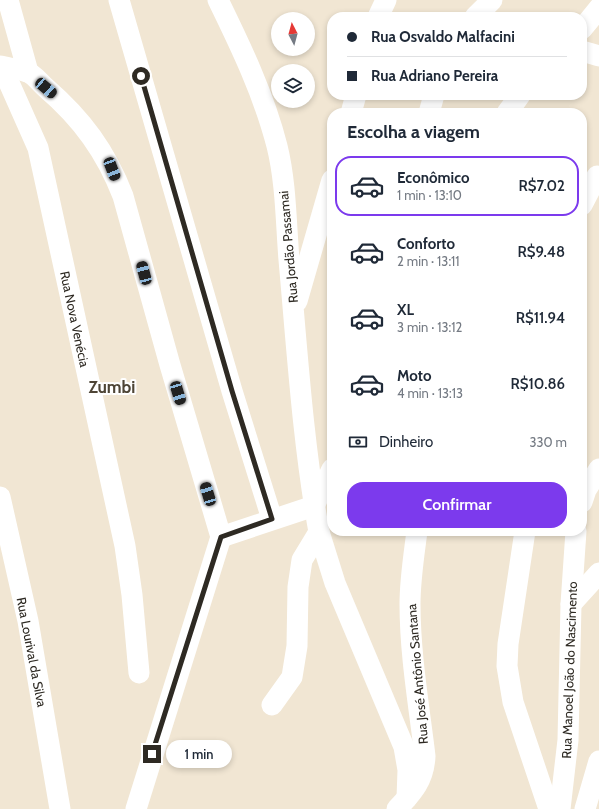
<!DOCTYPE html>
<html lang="pt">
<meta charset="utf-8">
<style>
body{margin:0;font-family:Cabin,sans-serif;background:#f6f6f7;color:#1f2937;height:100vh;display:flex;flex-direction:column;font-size:15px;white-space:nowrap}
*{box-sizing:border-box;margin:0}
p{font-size:13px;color:#747a83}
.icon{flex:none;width:22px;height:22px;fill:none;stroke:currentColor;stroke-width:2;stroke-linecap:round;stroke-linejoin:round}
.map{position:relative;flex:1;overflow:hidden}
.side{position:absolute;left:327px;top:108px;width:260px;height:428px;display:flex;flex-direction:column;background:#fff;border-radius:16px;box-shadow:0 2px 6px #0003}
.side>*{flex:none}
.guide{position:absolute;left:327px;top:12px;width:260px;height:88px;border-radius:16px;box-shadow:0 2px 6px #0003;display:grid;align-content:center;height:88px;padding:0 20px;background:#fff}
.needle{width:26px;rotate:354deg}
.controls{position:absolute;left:271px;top:12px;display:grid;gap:8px}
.controls a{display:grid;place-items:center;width:44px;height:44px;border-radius:50%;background:#fff;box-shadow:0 2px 6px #0003;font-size:20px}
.end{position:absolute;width:18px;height:18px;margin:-9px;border:5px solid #2e2a23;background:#fff;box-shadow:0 0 0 2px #fff}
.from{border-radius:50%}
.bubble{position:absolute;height:28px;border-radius:14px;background:#fff;box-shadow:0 2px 6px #0003;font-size:13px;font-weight:600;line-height:28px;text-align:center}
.car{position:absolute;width:12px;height:24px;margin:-12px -6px;border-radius:5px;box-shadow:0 0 3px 1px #0007;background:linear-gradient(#222 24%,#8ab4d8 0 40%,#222 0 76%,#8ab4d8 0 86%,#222 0)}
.guide b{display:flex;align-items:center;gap:14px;height:38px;font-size:15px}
.guide b+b{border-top:1px solid #e0e1e3}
.guide i{width:10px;height:10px;background:#1f2937}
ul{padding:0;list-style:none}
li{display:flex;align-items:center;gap:12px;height:60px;margin:0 8px 6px;padding:0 12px;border:2px solid transparent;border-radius:16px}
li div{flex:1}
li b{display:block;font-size:15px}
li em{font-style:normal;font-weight:600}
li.on{border-color:#7c3aed}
li>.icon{width:36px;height:36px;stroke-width:1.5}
h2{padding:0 20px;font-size:18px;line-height:48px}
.pay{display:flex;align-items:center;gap:10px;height:44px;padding:0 20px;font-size:15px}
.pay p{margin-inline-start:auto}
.action{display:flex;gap:8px;margin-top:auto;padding:8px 20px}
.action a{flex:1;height:46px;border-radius:16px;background:#7c3aed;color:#fff;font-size:16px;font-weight:600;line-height:46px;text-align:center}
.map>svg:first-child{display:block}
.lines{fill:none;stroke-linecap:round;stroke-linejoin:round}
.minor{stroke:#fff;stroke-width:21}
.route{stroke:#2e2a23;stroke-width:5}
.labels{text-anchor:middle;stroke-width:4;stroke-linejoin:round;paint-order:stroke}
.street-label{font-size:13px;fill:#2e2a23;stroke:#fff}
.district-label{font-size:17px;font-weight:bold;fill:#4e4536;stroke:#fff}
</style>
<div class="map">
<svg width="599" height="809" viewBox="0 0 599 809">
<rect width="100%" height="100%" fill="#f1e6d3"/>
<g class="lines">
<g class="minor">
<path d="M8,0L28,72"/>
<path d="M119,0L232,391L272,519"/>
<path d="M218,0C241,47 264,95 277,146C286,182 286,223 289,260C297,349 303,444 319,532L302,560L298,587L297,646L292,677L272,705"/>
<path d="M378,17L386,0"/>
<path d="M475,17L492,0"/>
<path d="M582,29L599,8"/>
<path d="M582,51L599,56"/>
<path d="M0,66C8,68 19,69 27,72C34,74 40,83 46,88C82,119 106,152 123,196L170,365L221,537"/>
<path d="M2,67L38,148L125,546L132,595L139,673"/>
<path d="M351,113L356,95"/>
<path d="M429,113L434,95"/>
<path d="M507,113L520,95"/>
<path d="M582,205L597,176"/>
<path d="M297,301L332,180"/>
<path d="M0,497L28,621L60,809"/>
<path d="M582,502L586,490L599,469"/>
<path d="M314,506L332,469"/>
<path d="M525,531L508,644L507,666L513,702L549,809"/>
<path d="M319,532L335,583L404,747L408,770L407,798"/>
<path d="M221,537L314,506"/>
<path d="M571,604L599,573"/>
<path d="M136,809L221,537"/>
<path d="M397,809C413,792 424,780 425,756C419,706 410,654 410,604C410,579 414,555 417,531"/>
<path d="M560,809L568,740L571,604L576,531"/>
<path d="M585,809L599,761"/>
</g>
</g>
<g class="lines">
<path class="route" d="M141,76L232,391L272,519L221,537L152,754"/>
</g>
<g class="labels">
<g class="street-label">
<text transform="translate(288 247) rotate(-95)" y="5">Rua Jordão Passamai</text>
<text transform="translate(75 319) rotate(78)" y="5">Rua Nova Venécia</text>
<text transform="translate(32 652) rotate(79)" y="5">Rua Lourival da Silva</text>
<text transform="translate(569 670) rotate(-88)" y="5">Rua Manoel João do Nascimento</text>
<text transform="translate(417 674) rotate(-95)" y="5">Rua José Antônio Santana</text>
</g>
<g class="district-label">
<text x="112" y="393">Zumbi</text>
</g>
</g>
</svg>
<div class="controls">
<a><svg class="needle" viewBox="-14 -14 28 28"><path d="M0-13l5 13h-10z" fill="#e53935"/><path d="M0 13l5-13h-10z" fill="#747a83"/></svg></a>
<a><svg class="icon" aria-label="layers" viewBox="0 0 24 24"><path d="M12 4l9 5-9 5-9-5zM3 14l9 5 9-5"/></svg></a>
</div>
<i class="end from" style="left:141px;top:76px"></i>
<i class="end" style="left:152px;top:754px"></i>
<div class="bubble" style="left:166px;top:740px;width:66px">1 min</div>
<i class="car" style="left:46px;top:88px;rotate:131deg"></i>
<i class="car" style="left:112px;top:169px;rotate:159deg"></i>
<i class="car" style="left:144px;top:273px;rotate:345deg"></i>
<i class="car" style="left:178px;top:393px;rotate:163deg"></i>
<i class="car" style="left:208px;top:494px;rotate:343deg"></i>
<div class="guide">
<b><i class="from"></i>Rua Osvaldo Malfacini</b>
<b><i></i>Rua Adriano Pereira</b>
</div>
<section class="side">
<h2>Escolha a viagem</h2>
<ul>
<li class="on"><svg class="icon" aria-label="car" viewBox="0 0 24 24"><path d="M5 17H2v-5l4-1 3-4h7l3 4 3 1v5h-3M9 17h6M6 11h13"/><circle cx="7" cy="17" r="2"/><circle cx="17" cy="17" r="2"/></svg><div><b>Econômico</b><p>1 min · 13:10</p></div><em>R$7.02</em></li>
<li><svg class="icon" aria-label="car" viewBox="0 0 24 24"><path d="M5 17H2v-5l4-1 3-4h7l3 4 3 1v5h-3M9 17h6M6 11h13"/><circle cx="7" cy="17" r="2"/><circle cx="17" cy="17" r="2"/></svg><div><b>Conforto</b><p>2 min · 13:11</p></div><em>R$9.48</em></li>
<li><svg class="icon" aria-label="car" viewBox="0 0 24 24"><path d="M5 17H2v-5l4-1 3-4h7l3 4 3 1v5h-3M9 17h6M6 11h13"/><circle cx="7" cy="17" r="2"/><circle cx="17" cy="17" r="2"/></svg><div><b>XL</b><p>3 min · 13:12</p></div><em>R$11.94</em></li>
<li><svg class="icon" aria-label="car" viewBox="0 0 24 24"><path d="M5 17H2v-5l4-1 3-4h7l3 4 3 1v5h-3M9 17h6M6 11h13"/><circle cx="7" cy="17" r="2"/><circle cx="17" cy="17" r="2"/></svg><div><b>Moto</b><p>4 min · 13:13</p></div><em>R$10.86</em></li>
</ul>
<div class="pay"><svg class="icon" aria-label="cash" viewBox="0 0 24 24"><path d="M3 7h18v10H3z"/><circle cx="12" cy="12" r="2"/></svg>Dinheiro<p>330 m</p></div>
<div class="action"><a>Confirmar</a></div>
</section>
</div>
